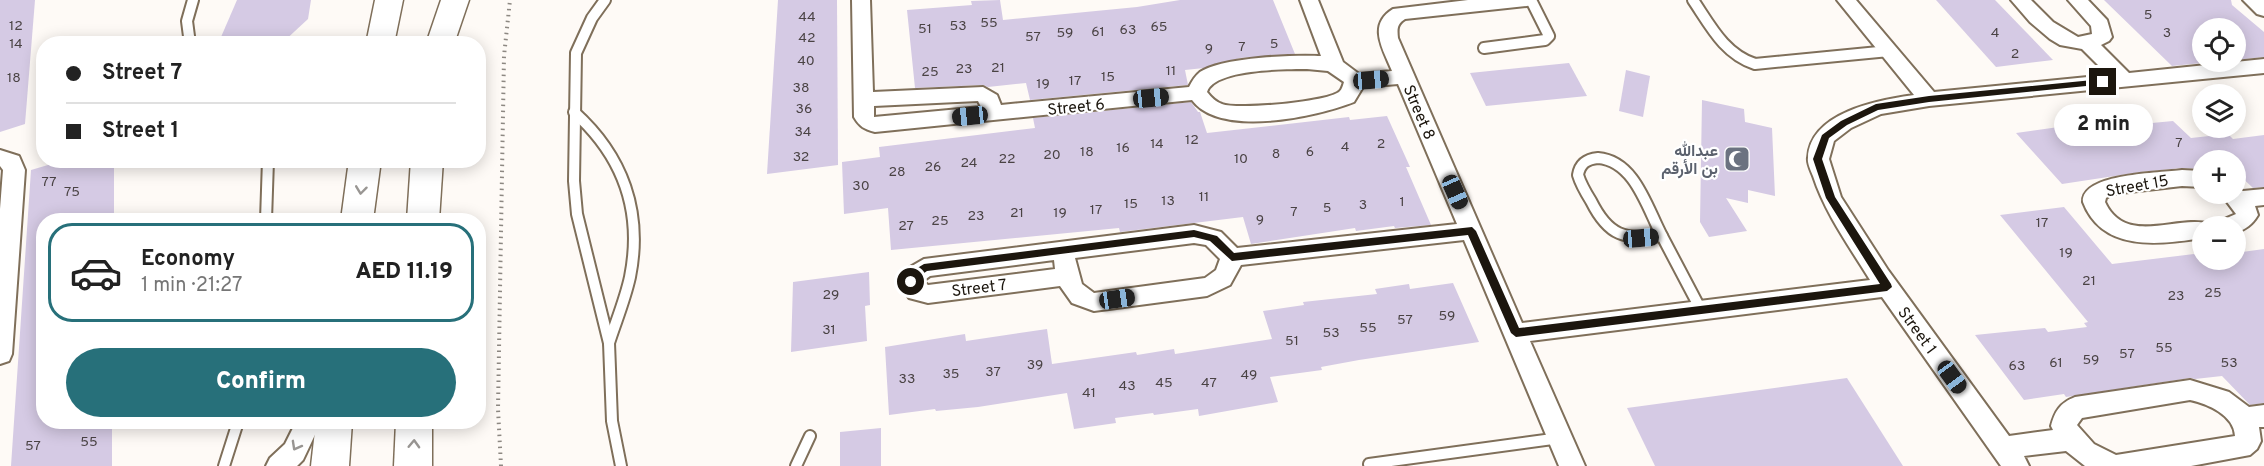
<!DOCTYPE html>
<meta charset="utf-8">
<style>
body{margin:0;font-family:Overpass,Vazirmatn,sans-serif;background:#f6f6f6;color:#222;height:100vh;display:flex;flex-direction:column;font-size:22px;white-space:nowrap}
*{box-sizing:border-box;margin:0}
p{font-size:20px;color:#767676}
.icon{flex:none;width:33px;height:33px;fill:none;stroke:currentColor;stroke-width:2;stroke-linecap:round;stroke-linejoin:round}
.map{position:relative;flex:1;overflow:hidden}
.details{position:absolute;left:36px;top:213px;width:450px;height:216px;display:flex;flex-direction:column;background:#fff;border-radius:24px;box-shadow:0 3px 15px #0003}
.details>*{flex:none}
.guide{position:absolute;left:36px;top:36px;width:450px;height:132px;border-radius:24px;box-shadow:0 3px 15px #0003;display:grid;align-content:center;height:132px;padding:0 30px;background:#fff}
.tools{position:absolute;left:2192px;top:18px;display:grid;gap:12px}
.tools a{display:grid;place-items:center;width:54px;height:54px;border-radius:50%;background:#fff;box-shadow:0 3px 15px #0003;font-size:30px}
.end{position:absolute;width:27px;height:27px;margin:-14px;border:8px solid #1c160e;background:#fff;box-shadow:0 0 0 3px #fff}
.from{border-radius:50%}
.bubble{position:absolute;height:42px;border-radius:21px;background:#fff;box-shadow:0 3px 15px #0003;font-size:20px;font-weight:800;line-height:42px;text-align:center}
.car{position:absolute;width:18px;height:36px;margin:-18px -9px;border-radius:8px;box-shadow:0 0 4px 2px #0007;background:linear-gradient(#222 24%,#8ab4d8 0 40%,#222 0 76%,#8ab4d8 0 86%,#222 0)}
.guide b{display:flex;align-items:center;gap:21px;height:57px;font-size:22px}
.guide b+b{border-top:2px solid #e0e0e0}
.guide i{width:15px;height:15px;background:#222}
ul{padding:10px 0 0;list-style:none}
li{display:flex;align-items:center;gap:18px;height:99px;margin:0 12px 9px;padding:0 18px;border:3px solid #e0e0e0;border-radius:24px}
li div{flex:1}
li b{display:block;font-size:22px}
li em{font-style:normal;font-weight:800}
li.on{border-color:#27707a}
li>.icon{width:54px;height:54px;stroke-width:1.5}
.cta{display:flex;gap:12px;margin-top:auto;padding:12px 30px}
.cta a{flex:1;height:69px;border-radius:36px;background:#27707a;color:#fff;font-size:24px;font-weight:800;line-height:69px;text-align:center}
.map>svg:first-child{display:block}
.building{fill:#d5cae4}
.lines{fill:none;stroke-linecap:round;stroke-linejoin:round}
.service-casing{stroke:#7f6f5a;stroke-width:14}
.minor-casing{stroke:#7f6f5a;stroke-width:4}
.trunk-casing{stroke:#7f6f5a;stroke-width:3}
.path{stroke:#8d8882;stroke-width:4;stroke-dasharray:1.5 4.5;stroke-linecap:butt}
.service{stroke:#fff;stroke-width:10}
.minor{fill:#fff;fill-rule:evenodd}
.trunk{fill:#fff;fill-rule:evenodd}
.oneway{stroke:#999693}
.route{fill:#1c160e}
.labels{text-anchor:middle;stroke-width:4.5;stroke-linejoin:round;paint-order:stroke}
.number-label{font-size:14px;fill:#4a4344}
.street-label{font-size:16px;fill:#1c160e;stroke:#fff}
.worship-label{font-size:16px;font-weight:bold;fill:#5b616d;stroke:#fff;text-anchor:end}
</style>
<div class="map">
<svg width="2264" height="466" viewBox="0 0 2264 466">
<rect width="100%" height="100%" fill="#fefaf6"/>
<g class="building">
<path d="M0,0H35L25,124L0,132Z"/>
<path d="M237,0H311L308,19L281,44H218Z"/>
<path d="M778,0H837L838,165L767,174Z"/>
<path d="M1000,0L1003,20L1137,7L1180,0H1273L1295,54L1240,58L1204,68L1185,70L1188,85L1030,100L1026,83L988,87L983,85L915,88L907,10L972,5L971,1Z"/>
<path d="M1936,0H1995L2053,60L1996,67Z"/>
<path d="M2104,0H2231L2232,5L2264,32V57L2235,60V28H2202V63L2172,66Z"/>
<path d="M1569,63L1587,96L1486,106L1470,73Z"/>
<path d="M1626,70L1650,76L1643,117L1619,111Z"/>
<path d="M1702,100L1744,109L1745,122L1772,128L1775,196L1748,190V203L1726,198L1747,231L1709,237L1700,222Z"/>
<path d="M1191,102L1198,112H1200L1207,133L1349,117L1350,120L1387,116L1410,167H1406L1431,225L1395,228L1394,226L1356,231L1355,228L1251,244L1243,217L1120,232L1119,228L891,250L888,208L844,214L842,162L880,157L879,147L1035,128L1033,118Z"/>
<path d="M2173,121L2191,138L2228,134L2233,139L2264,135V187L2253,188L2235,171V160H2202V169L2182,168L2141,172L2062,184L2016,133L2073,125L2075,128L2107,124L2110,127Z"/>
<path d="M65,160H114V220H44V422H112V466H11L31,170Z"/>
<path d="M2064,207L2112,264L2194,254L2199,260H2235V253L2264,249V403L2250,405L2222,376L2195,379L2190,378L2066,397L2064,394L2024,400L1975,335L2045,328L2048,332L2087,327L2084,323L2088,322L2000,215Z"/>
<path d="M869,272L870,305L865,306L867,341L791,352L793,282Z"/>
<path d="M1453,283L1479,342L1359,360L1321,367L1322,370L1270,377L1278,402L1199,416L1198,409L1154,415L1153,413L1115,418L1116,423L1074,429L1067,393L978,407L936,411L935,409L889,415L885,347L965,334L966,341L1047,329L1052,364L1136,352L1137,355L1174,349L1175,354L1272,339L1263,311L1304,305L1303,302L1377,294L1375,289L1409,284L1410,289Z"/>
<path d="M1847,378L1903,466H1655L1627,408Z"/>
<path d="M881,428V466H840V432Z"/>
</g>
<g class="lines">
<g class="service-casing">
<g id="service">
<path d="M605,0L592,18L576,53L574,181L577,214L609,343L612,421L621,466"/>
<path d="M1693,0C1710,25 1724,54 1755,64L1889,51"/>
<path d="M190,44L187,21L193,0"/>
<path d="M1484,48L1545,40L1549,36L1531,0"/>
<path d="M574,112C623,156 643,212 630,277C625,300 616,321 609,343"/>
<path d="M1598,158C1635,161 1647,208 1662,236C1624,239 1609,237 1591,201C1586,193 1581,185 1578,175C1580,163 1587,159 1598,158Z"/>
<path d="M266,220L268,160"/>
<path d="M1662,236L1701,310"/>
<path d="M1369,464L1560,438"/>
<path d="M224,466L238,422"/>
<path d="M796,466L810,436"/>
</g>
</g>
<g class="minor-casing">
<g id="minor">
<path d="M852,0H870L873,92L983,87L997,95L1001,105L1189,87C1192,81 1195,76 1200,72C1223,57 1292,55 1321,56L1300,0H1318L1343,62L1359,74L1392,71C1383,49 1367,25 1393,9L1468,0H1536L1534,4L1527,6L1405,19C1397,24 1397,29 1398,38L1522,323L1870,280C1849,246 1825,213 1813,176C1811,171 1807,163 1808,158C1810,112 1879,100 1914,95L1837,0H1856L1934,92L2108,75L2082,49L2060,45L2050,39L2030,22L2011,0H2031L2053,22L2078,37L2092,34L2091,26L2068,0H2088L2107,20L2112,37L2109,41L2101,45L2129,73L2264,59V73L1929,106L1881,114L1851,128L1834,141L1829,159L1841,197L1888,270L2009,436L2053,430L2051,426C2055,411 2060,403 2075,397L2190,380L2229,392L2249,407L2264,405V427H2259L2261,441L2257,449L2250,455L2191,466H2085L2066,451L2024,456L2029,466H2001L1882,297L1530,341L1585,466H1559L1464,240L1241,265L1230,285L1207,296L1094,311L1072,303L1060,286L928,303L909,298L899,282L905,270L924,259L1194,225L1221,232L1237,248L1457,224L1398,84L1363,87L1354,102C1316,117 1220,138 1192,100L875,132C864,129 860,127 854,117ZM1307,69L1328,71L1344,82C1343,85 1342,89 1340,91C1330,102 1237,110 1222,104C1216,102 1211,97 1207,92C1214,69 1286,69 1307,69ZM978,101L981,107L874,117V106ZM1194,243L1206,245L1220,259L1216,270L1205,278L1094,293L1082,284L1075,258ZM1054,260L1055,269L928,285L923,281L930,276ZM2190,400C2208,404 2234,415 2235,436L2116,455L2094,444L2077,425L2082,418Z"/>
<path d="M2243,0H2264V16L2257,14Z"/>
<path d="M0,150L19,156L25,170L12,354L9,361L0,364V209L3,170L0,166Z"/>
<path d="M2182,170L2202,171V187L2182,186L2112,194L2106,198L2105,202C2126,247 2177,214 2210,224L2211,226H2202V238C2159,245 2102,252 2083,202C2081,173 2161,173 2182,170Z"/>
<path d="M2235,187L2243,191L2264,189V205L2255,206L2258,215C2252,225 2246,229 2235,233V226H2219L2222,220L2236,214L2221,194H2235Z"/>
<path d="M296,422H321L303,460L297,466H266L270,458L285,444Z"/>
</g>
</g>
<g class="trunk-casing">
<g id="trunk">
<path d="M375,0H403L394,44H366Z"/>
<path d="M441,0H469L454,44H426Z"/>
<path d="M349,160H381L373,220H341Z"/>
<path d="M411,160H443L439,220H407Z"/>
<path d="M316,422H352L349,466H311Z"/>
<path d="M396,422H432V466H394Z"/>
</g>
</g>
<path class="path" d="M501,466L498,409L504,56L510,0"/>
<use href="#service" class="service"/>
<use href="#minor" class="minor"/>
<use href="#trunk" class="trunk"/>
</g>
<defs><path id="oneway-chevron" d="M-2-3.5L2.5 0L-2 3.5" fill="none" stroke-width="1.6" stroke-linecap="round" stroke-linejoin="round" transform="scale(1.5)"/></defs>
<g class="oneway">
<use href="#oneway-chevron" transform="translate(361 190) rotate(97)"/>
<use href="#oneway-chevron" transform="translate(414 444) rotate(-88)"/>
<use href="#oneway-chevron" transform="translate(296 446) rotate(119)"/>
</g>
<path class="route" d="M2103,79L2108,82L2106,84L1929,102L1878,110L1847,125L1829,138L1822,159L1835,197L1891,284L1892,287L1887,291L1516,337L1511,333L1468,235L1232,261L1210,241L1194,237L927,271L917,278L915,285L911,286L906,282L909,273L924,264L1194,230L1217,236L1234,253L1472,227L1476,231L1519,328L1880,284L1826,198L1813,159L1822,135L1841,121L1876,104L1929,96Z"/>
<defs>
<g id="mosque-square" transform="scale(1.35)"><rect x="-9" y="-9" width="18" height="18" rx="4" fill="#6b7280" stroke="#fff"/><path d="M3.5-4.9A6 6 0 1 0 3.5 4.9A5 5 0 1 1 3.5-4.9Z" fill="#fff"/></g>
</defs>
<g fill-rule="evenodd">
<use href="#mosque-square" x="1737" y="159"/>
</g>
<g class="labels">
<g class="number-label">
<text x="2148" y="19">5</text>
<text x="807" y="21">44</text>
<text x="989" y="27">55</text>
<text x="16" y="30">12</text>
<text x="958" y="30">53</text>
<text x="1159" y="31">65</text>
<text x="925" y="33">51</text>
<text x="1128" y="34">63</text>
<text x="1098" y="36">61</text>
<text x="1065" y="37">59</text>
<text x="1995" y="37">4</text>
<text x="2167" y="37">3</text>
<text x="1033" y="41">57</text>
<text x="807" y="42">42</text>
<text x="16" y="48">14</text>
<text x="1274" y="48">5</text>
<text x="1242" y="51">7</text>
<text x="1209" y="53">9</text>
<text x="2015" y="58">2</text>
<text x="806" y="65">40</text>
<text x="998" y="72">21</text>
<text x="964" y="73">23</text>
<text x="1171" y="75">11</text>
<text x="930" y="76">25</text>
<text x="1108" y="81">15</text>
<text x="14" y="82">18</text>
<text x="1075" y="85">17</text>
<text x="1043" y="88">19</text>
<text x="801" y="92">38</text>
<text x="804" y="113">36</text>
<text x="803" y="136">34</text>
<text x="1192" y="144">12</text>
<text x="2179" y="147">7</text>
<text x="1157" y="148">14</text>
<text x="1381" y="148">2</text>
<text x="1345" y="151">4</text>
<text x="1123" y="152">16</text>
<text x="1087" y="156">18</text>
<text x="1310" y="156">6</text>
<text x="1276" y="158">8</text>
<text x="1052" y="159">20</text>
<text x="801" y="161">32</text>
<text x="1007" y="163">22</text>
<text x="1241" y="163">10</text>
<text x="969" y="167">24</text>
<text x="933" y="171">26</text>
<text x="897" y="176">28</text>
<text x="49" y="186">77</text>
<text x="861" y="190">30</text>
<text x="72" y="196">75</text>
<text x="1204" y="201">11</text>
<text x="1168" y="205">13</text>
<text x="1402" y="206">1</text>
<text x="1131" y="208">15</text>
<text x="1363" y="209">3</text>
<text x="1327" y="212">5</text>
<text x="1096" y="214">17</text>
<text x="1294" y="216">7</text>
<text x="1017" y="217">21</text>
<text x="1060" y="217">19</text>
<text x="976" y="220">23</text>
<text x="1260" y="224">9</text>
<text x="940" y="225">25</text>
<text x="2042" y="227">17</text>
<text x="906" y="230">27</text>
<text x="2066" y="257">19</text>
<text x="2089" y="285">21</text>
<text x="2213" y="297">25</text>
<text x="831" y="299">29</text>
<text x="2176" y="300">23</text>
<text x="1447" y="320">59</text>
<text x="1405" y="324">57</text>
<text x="1368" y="332">55</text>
<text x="829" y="334">31</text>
<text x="1331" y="337">53</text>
<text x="1292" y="345">51</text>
<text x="2164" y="352">55</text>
<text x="2127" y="358">57</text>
<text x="2091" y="364">59</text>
<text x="2056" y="367">61</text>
<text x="2229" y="367">53</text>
<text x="1035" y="369">39</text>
<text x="2017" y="370">63</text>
<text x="993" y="376">37</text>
<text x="951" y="378">35</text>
<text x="1249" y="379">49</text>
<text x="907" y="383">33</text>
<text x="1164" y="387">45</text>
<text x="1209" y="387">47</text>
<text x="1127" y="390">43</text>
<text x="1089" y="397">41</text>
<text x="89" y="446">55</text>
<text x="33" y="450">57</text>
</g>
<g class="street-label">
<text transform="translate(1076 106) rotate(-6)" y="6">Street 6</text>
<text transform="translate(1420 112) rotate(67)" y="6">Street 8</text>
<text transform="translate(2137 185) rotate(-10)" y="6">Street 15</text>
<text transform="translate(979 287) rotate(-7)" y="6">Street 7</text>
<text transform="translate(1918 330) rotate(54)" y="6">Street 1</text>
</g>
<g class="worship-label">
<text x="1718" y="156">عبدالله<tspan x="1718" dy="18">بن الأرقم</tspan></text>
</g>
</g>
</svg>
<div class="tools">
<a><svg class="icon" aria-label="locate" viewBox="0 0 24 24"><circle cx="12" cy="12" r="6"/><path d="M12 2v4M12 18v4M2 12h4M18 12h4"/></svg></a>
<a><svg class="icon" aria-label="layers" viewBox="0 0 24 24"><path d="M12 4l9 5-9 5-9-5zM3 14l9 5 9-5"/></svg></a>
<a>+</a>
<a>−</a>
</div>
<i class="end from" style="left:911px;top:282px"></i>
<i class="end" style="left:2103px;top:82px"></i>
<div class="bubble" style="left:2054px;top:104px;width:99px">2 min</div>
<i class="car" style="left:1371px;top:80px;rotate:85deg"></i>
<i class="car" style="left:1151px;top:98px;rotate:84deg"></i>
<i class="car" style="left:970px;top:116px;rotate:264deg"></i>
<i class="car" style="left:1455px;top:192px;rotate:156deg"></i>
<i class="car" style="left:1641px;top:238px;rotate:85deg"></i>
<i class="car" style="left:1117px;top:299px;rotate:82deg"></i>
<i class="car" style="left:1952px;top:377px;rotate:144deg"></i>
<div class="guide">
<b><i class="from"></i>Street 7</b>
<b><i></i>Street 1</b>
</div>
<section class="details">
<ul>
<li class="on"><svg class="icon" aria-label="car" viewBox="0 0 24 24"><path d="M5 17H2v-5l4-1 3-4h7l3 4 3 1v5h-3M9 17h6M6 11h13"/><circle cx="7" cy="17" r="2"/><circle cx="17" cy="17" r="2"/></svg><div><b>Economy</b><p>1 min · 21:27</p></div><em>AED 11.19</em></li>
</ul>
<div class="cta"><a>Confirm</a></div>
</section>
</div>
